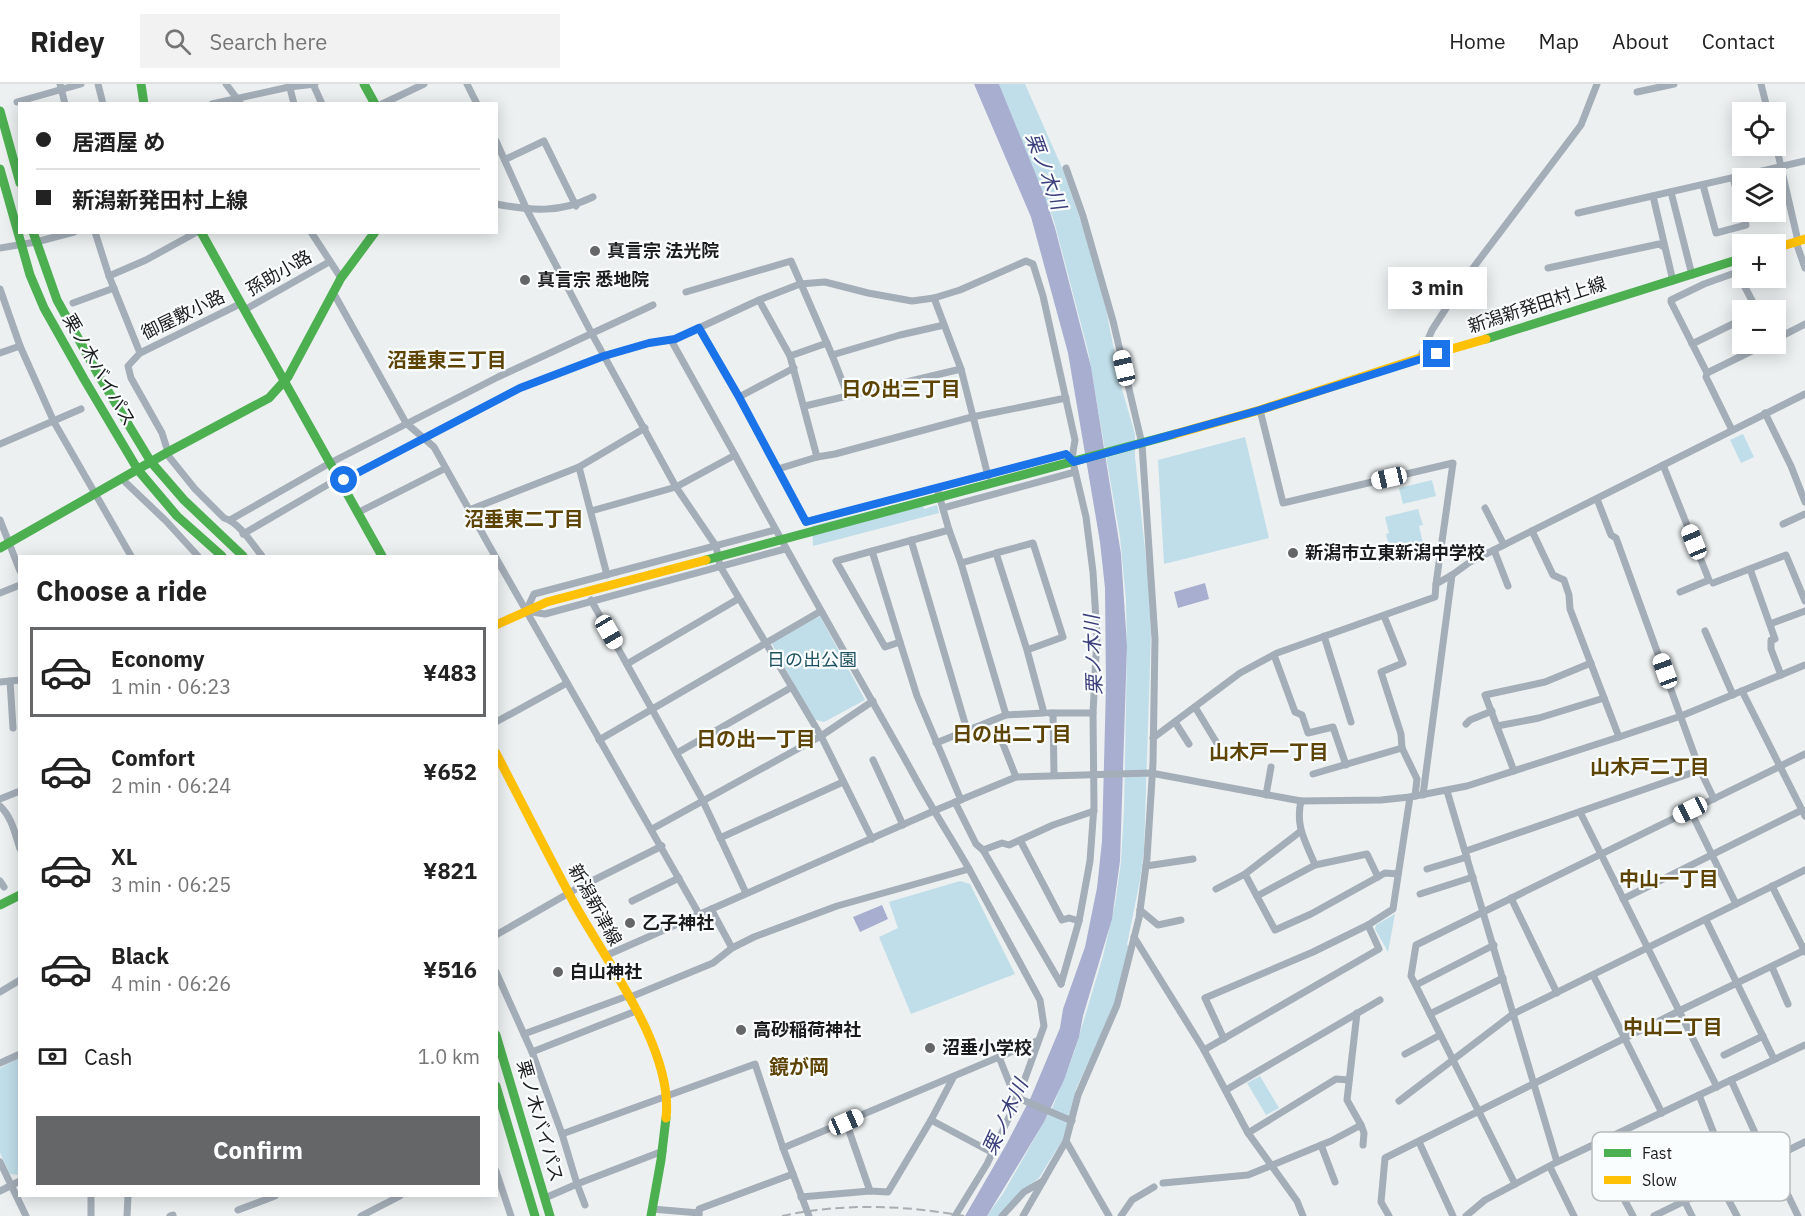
<!DOCTYPE html>
<meta charset="utf-8">
<style>
body{margin:0;font-family:"IBM Plex Sans","Noto Sans JP",sans-serif;background:#f2f2f2;color:#222;height:100vh;display:flex;flex-direction:column;font-size:22px;white-space:nowrap}
*{box-sizing:border-box;margin:0}
p{font-size:20px;color:#767676}
.icon{flex:none;width:33px;height:33px;fill:none;stroke:currentColor;stroke-width:2;stroke-linecap:round;stroke-linejoin:round}
.map{position:relative;flex:1;overflow:hidden}
.panel{position:absolute;left:18px;top:471px;width:480px;height:642px;display:flex;flex-direction:column;background:#fff;border-radius:0px;box-shadow:0 3px 15px #0003}
.panel>*{flex:none}
.banner{position:absolute;left:18px;top:18px;width:480px;height:132px;border-radius:0px;box-shadow:0 3px 15px #0003;display:grid;align-content:center;height:132px;padding:0 18px;background:#fff}
.fabs{position:absolute;left:1732px;top:18px;display:grid;gap:12px}
.fabs a{display:grid;place-items:center;width:54px;height:54px;border-radius:0px;background:#fff;box-shadow:0 3px 15px #0003;font-size:30px}
.end{position:absolute;width:27px;height:27px;margin:-14px;border:8px solid #1a73e8;background:#fff;box-shadow:0 0 0 3px #fff}
.from{border-radius:50%}
.bubble{position:absolute;height:42px;border-radius:0px;background:#fff;box-shadow:0 3px 15px #0003;font-size:20px;font-weight:700;line-height:42px;text-align:center}
.car{position:absolute;width:18px;height:36px;margin:-18px -9px;border-radius:8px;box-shadow:0 0 4px 2px #0007;background:linear-gradient(#fff 24%,#345 0 40%,#fff 0 76%,#345 0 86%,#fff 0)}
.banner b{display:flex;align-items:center;gap:21px;height:57px;font-size:22px}
.banner b+b{border-top:2px solid #e0e0e0}
.banner i{width:15px;height:15px;background:#222}
ul{padding:0;list-style:none}
li{display:flex;align-items:center;gap:18px;height:90px;margin:0 12px 9px;padding:0 6px;border:3px solid transparent;border-radius:0px}
li div{flex:1}
li b{display:block;font-size:22px}
li em{font-style:normal;font-weight:700}
li.current{border-color:#646667}
li>.icon{width:54px;height:54px;stroke-width:1.5}
h2{padding:0 18px;font-size:27px;line-height:72px}
.pay{display:flex;align-items:center;gap:15px;height:66px;padding:0 18px;font-size:22px}
.pay p{margin-inline-start:auto}
.primary-button{display:flex;gap:12px;margin-top:auto;padding:12px 18px}
.primary-button a{flex:1;height:69px;border-radius:0px;background:#646667;color:#fff;font-size:24px;font-weight:700;line-height:69px;text-align:center}
header{display:flex;align-items:center;gap:36px;box-sizing:border-box;height:84px;padding:0 30px;background:#fff;border-bottom:2px solid #e0e0e0}
header strong{font-size:28px}
nav{display:flex;gap:33px;margin-inline-start:auto;font-size:21px}
.search{width:420px;height:54px;background:#f2f2f2;display:flex;align-items:center;gap:15px;box-sizing:border-box;padding:0 21px;border-radius:0px;color:#767676;font-size:22px}
.map>svg:first-child{display:block}
.green{fill:#c0dee9}
.water{fill:#a8aecf}
.lines{fill:none;stroke-linecap:round;stroke-linejoin:round}
.street{stroke:#a4aeb8;stroke-width:7}
.fast{stroke:#4caf50;stroke-width:9}
.slow{stroke:#ffc107;stroke-width:9}
.rail{stroke:#a8aeb2;stroke-width:2;stroke-dasharray:9 4.5;stroke-linecap:butt}
.route{stroke:#1a73e8;stroke-width:8}
.poi-dot{fill:#646667;stroke:#fafdfe;stroke-width:2}
.labels{text-anchor:middle;stroke-width:4.5;stroke-linejoin:round;paint-order:stroke}
.poi-label{font-size:18px;font-weight:bold;fill:#1a1c1d;stroke:#fafdfe;text-anchor:start}
.street-label{font-size:18px;fill:#1a1c1d;stroke:#fafdfe}
.park-label{font-size:18px;fill:#1e5162;stroke:#fafdfe}
.water-label{font-size:20px;font-style:italic;fill:#3a3f7b;stroke:#fafdfe}
.neighbourhood-label{font-size:20px;font-weight:bold;fill:#5d4405;stroke:#fafdfe}
.key{fill:#fafdfe;stroke:#b7baba;stroke-width:1.5}
.key-label{font-size:16px;fill:#1a1c1d}
</style>
<header>
<strong>Ridey</strong>
<div class="search"><svg class="icon" aria-label="search" viewBox="0 0 24 24"><circle cx="10" cy="10" r="6"/><path d="M15 15l6 6"/></svg>Search here</div>
<nav><a>Home</a><a>Map</a><a>About</a><a>Contact</a></nav>
</header>
<div class="map">
<svg width="1805" height="1132" viewBox="0 0 1805 1132">
<rect width="100%" height="100%" fill="#ecf0f1"/>
<g class="green">
<path d="M999,0H1025L1063,86L1089,161L1106,225L1121,302L1135,350V373L1148,493L1151,550L1144,767L1140,796L1127,861L1129,862L1114,923L1076,1005L1063,1055L1039,1094L1018,1110L1000,1132H987L1004,1108L1053,1022L1074,969L1103,872L1115,820L1121,778L1124,725L1127,570L1126,516L1120,453L1088,267L1054,137Z"/>
<path d="M1743,350L1754,373L1741,379L1730,356Z"/>
<path d="M1245,353L1269,454L1164,480L1158,376Z"/>
<path d="M1432,396L1436,412L1403,420L1399,404Z"/>
<path d="M921,414L924,425L937,421L939,429L813,462L812,442Z"/>
<path d="M1418,425L1423,441L1419,442L1423,459L1390,467L1386,450L1389,449L1385,433Z"/>
<path d="M820,532L865,616L824,638L813,635L771,558Z"/>
<path d="M960,797L970,800L1015,890L911,930L879,853L898,844L889,818Z"/>
<path d="M1395,830L1388,868L1375,845L1376,841Z"/>
<path d="M19,974L20,1090L19,1091L10,1090L0,1069V984Z"/>
<path d="M1260,992L1279,1024L1266,1031L1247,999Z"/>
</g>
<g class="water">
<path d="M974,0H999L1045,113L1055,144L1091,283L1121,470L1127,562L1120,777L1112,835L1083,932L1079,953L1064,996L1044,1038L987,1132H965L1006,1061L1031,1013L1060,944L1063,925L1085,863L1097,804L1102,757L1106,602L1105,504L1100,458L1068,269L1031,133Z"/>
<path d="M1205,499L1209,515L1178,524L1174,508Z"/>
<path d="M882,821L888,835L860,848L853,833Z"/>
</g>
<g class="lines">
<g class="street">
<path d="M60,0L65,20"/>
<path d="M98,0L103,20"/>
<path d="M226,0L241,20"/>
<path d="M289,0L294,20"/>
<path d="M313,0L322,20"/>
<path d="M467,0L477,20"/>
<path d="M1761,0L1768,28"/>
<path d="M1637,8L1674,0"/>
<path d="M17,18L81,0"/>
<path d="M212,20L289,3L315,0"/>
<path d="M382,20L424,0"/>
<path d="M496,57L527,126L592,250L676,403L716,462L720,482L821,652L872,755"/>
<path d="M1776,61L1798,157"/>
<path d="M506,75L544,57L576,122"/>
<path d="M1703,101L1716,149L1746,141L1733,94"/>
<path d="M1671,108L1692,191"/>
<path d="M1653,112L1673,197"/>
<path d="M496,120C532,127 560,129 593,113"/>
<path d="M1578,129L1805,77"/>
<path d="M95,148L109,192L140,269"/>
<path d="M311,148L341,194"/>
<path d="M1796,158L1805,184"/>
<path d="M0,164L36,158L74,148"/>
<path d="M1548,184L1659,160L1664,163"/>
<path d="M1737,188L1757,226"/>
<path d="M109,192L146,176L197,148"/>
<path d="M0,205L20,262L54,338L131,472"/>
<path d="M333,208L406,339L434,363L495,472"/>
<path d="M686,208L791,177L832,271L900,251L944,241"/>
<path d="M934,214L961,285L988,392"/>
<path d="M759,216L790,272L817,373"/>
<path d="M73,219L114,204"/>
<path d="M246,229V225L329,178"/>
<path d="M699,244L739,313L806,438L937,404"/>
<path d="M1776,255L1805,240"/>
<path d="M671,256L735,371"/>
<path d="M1692,260L1743,235"/>
<path d="M0,269L20,262"/>
<path d="M832,271L848,312"/>
<path d="M790,272L827,259"/>
<path d="M1420,274L1432,246L1467,192L1581,41L1597,0"/>
<path d="M1707,289L1766,260"/>
<path d="M739,313L794,284"/>
<path d="M805,322L961,285"/>
<path d="M1260,326L1283,419L1453,379L1436,500"/>
<path d="M1765,329L1791,382L1805,418"/>
<path d="M1732,346L1706,293L1707,289L1671,218V216L1704,200L1743,186"/>
<path d="M0,360L81,325"/>
<path d="M168,368L162,349L131,294L128,282L140,269L240,220"/>
<path d="M166,369L195,405L224,434C240,439 252,460 262,472"/>
<path d="M1663,381L1709,496L1680,508"/>
<path d="M778,385L817,373L835,370L972,333L1066,314"/>
<path d="M122,395L166,437L198,472"/>
<path d="M1597,415L1611,451L1616,454L1700,686L1714,715"/>
<path d="M943,424L1075,388"/>
<path d="M1485,424L1504,461"/>
<path d="M469,426L579,383"/>
<path d="M591,427L676,403L735,371C792,477 852,581 911,686C929,720 950,752 969,785"/>
<path d="M357,429L444,385"/>
<path d="M0,436L20,487"/>
<path d="M230,436L330,379L498,293L653,221"/>
<path d="M1783,440L1805,430"/>
<path d="M775,446L534,510L526,527L545,530L785,465"/>
<path d="M949,446L937,404L1066,370L1072,374"/>
<path d="M1532,447L1553,491L1564,496L1569,511L1570,525L1619,653"/>
<path d="M243,450L334,397L340,398L520,304L604,272L649,259L675,255L759,216L800,200L825,198L868,209L912,217L934,214L960,206L1026,177L1033,180L1043,212L1075,356L1072,374L1086,433L1093,488L1097,552L1093,629L1094,722L1090,777L1079,837L1061,900"/>
<path d="M911,456L967,646"/>
<path d="M1494,466L1508,502"/>
<path d="M872,467L900,558"/>
<path d="M496,474L699,830"/>
<path d="M961,479L996,469"/>
<path d="M1750,485L1775,555L1771,556V565L1781,591"/>
<path d="M607,491L579,383L645,344"/>
<path d="M1713,499L1786,471L1805,517"/>
<path d="M0,509L20,501"/>
<path d="M591,516L702,715L746,809"/>
<path d="M1384,532L1403,579L1381,588L1401,650L1402,664L1417,695L1415,712"/>
<path d="M1770,540L1805,527"/>
<path d="M1705,547L1733,611"/>
<path d="M1324,552L1351,638"/>
<path d="M1274,571L1295,628L1302,631L1308,649L1333,643L1346,681"/>
<path d="M627,580L738,515"/>
<path d="M10,597L13,644"/>
<path d="M0,598L20,596"/>
<path d="M1742,607L1805,732"/>
<path d="M1195,623L1218,661"/>
<path d="M1049,629H1093"/>
<path d="M1053,629L1054,691"/>
<path d="M496,638L567,599"/>
<path d="M1175,638L1189,660"/>
<path d="M1466,640L1470,636L1492,627"/>
<path d="M1497,642L1539,634L1604,614"/>
<path d="M1153,654L1240,589L1277,569L1435,513L1436,500L1452,491L1470,478L1805,310"/>
<path d="M1001,655L1016,693"/>
<path d="M599,656L821,527"/>
<path d="M936,659L1006,631"/>
<path d="M677,669L792,603"/>
<path d="M873,676L903,741"/>
<path d="M1514,687L1485,611L1545,598L1591,579"/>
<path d="M1313,690L1402,664"/>
<path d="M1447,707L1557,1078"/>
<path d="M1266,711L1271,683"/>
<path d="M1423,711L1452,491"/>
<path d="M0,715L20,707"/>
<path d="M961,716L917,612L900,558L885,563L836,477L949,446L961,479L1006,631L1044,629L1027,566L996,469L1033,459L1063,553L1027,566"/>
<path d="M1301,717C1295,743 1306,758 1315,781"/>
<path d="M955,718L976,760L983,766L1061,900"/>
<path d="M0,722C12,733 15,750 20,765"/>
<path d="M1690,726L1736,820"/>
<path d="M1580,728L1717,1003"/>
<path d="M652,745L821,652L873,617"/>
<path d="M1301,747L1245,790L1275,846L1311,830L1385,789L1398,790"/>
<path d="M720,754L843,698"/>
<path d="M1020,756L1062,836L1069,834L1079,837"/>
<path d="M983,766L1002,759L1009,761L1053,741L1094,727"/>
<path d="M1466,767L1700,686"/>
<path d="M1146,782L1193,775"/>
<path d="M1427,785L1467,773"/>
<path d="M0,797L4,803"/>
<path d="M1772,802L1805,868"/>
<path d="M1216,805L1245,790"/>
<path d="M1420,810L1473,793"/>
<path d="M1257,812L1315,781L1367,770L1378,793"/>
<path d="M1511,814L1557,909"/>
<path d="M1623,815L1802,726"/>
<path d="M632,817L679,794"/>
<path d="M711,825L732,864"/>
<path d="M1140,826L1158,841L1181,836"/>
<path d="M1706,836L1774,975"/>
<path d="M496,851L576,805L662,762"/>
<path d="M1134,853L1204,966L1248,1049L1297,1117L1303,1132"/>
<path d="M605,872L936,726L1016,693L1151,689L1301,717L1381,716L1410,713L1467,702L1619,653L1681,632L1805,581"/>
<path d="M1772,883L1788,920"/>
<path d="M496,888L532,968L562,1050L755,980L783,1064L809,1132"/>
<path d="M1593,891L1662,1029"/>
<path d="M1416,901L1494,861"/>
<path d="M0,908L20,896"/>
<path d="M628,914L713,879L732,864L754,853L837,822L969,785L1040,916L1044,942L1018,1014L987,1080L955,1132"/>
<path d="M1430,930L1503,894"/>
<path d="M524,950L622,914"/>
<path d="M1224,955L1205,914L1313,868L1368,841L1393,825L1410,713"/>
<path d="M1204,966L1379,865L1368,841"/>
<path d="M532,968L636,927"/>
<path d="M1405,970L1440,951"/>
<path d="M1724,971L1763,952"/>
<path d="M999,973L1017,1018"/>
<path d="M0,979L20,970"/>
<path d="M1731,996L1761,1062L1771,1076L1798,1132"/>
<path d="M1226,1006L1380,916"/>
<path d="M1699,1011L1718,1060"/>
<path d="M1018,1014L1072,1037"/>
<path d="M1399,1017L1513,930L1805,786"/>
<path d="M931,1036L993,1069"/>
<path d="M846,1038L870,1107"/>
<path d="M1361,1041L1364,1049L1363,1061"/>
<path d="M1248,1049L1336,995L1349,996"/>
<path d="M1066,1057L1109,1132"/>
<path d="M1419,1058L1453,1132"/>
<path d="M1321,1061L1335,1098"/>
<path d="M1595,1061L1633,1132"/>
<path d="M783,1064L1037,957"/>
<path d="M0,1078L26,1132"/>
<path d="M1550,1083L1574,1132"/>
<path d="M496,1087L511,1132"/>
<path d="M1163,1099L1248,1091L1331,1057L1361,1041L1347,1016L1357,929"/>
<path d="M1515,1100L1411,892L1416,861L1805,670"/>
<path d="M1720,1100L1737,1132"/>
<path d="M0,1107L20,1097"/>
<path d="M91,1112V1132"/>
<path d="M801,1113L870,1107L888,1108L931,1036L953,994"/>
<path d="M545,1114L577,1100L562,1050"/>
<path d="M1685,1118L1692,1132"/>
<path d="M585,1121L577,1100L663,1067"/>
<path d="M652,1125L699,1129"/>
<path d="M238,1126L275,1112"/>
<path d="M127,1132L128,1112"/>
<path d="M170,1132L173,1131"/>
<path d="M361,1132L400,1112"/>
<path d="M699,1132V1125L793,1090"/>
<path d="M1002,1132L1024,1108L1043,1097"/>
<path d="M1023,1132L1066,1057L1078,1011L1117,921L1139,834L1147,774L1153,679L1155,555L1142,360L1113,237L1083,132L1066,84"/>
<path d="M1121,1132L1132,1116L1154,1103"/>
<path d="M1389,1132L1381,1118L1385,1074L1679,927L1805,866"/>
<path d="M1466,1132L1485,1116L1557,1078L1805,961"/>
<path d="M1654,1132L1805,1058"/>
</g>
<g class="fast">
<path d="M141,0L144,20"/>
<path d="M364,0L375,20"/>
<path d="M0,27L20,99"/>
<path d="M0,85L30,191L44,224L84,295L138,386L177,432L222,472"/>
<path d="M33,148L57,216L99,292L151,378L184,416L243,472"/>
<path d="M201,148L382,472"/>
<path d="M1486,255L1743,174"/>
<path d="M0,464L168,368L269,314L288,293L341,194L375,148"/>
<path d="M706,476L1175,350"/>
<path d="M0,821L20,811"/>
<path d="M496,951L550,1132"/>
<path d="M496,1002L535,1132"/>
<path d="M651,1132L661,1076L666,1034"/>
</g>
<g class="slow">
<path d="M1776,164L1805,155"/>
<path d="M1175,350L1260,326L1420,274L1486,255"/>
<path d="M496,541L547,518L706,476"/>
<path d="M496,669C522,719 547,769 574,819C606,877 674,966 666,1034"/>
</g>
<path class="rail" d="M782,1132C841,1119 905,1121 964,1132"/>
</g>
<g class="lines">
<path class="route" d="M344,396L520,304L604,272L649,259L675,255L699,244L739,313L806,438L1066,370L1074,378L1260,326L1437,270"/>
</g>
<g class="poi-dot">
<circle cx="595" cy="167" r="6"/>
<circle cx="525" cy="196" r="6"/>
<circle cx="1293" cy="469" r="6"/>
<circle cx="630" cy="839" r="6"/>
<circle cx="558" cy="888" r="6"/>
<circle cx="741" cy="946" r="6"/>
<circle cx="930" cy="964" r="6"/>
</g>
<g class="labels">
<g class="poi-label">
<text x="607" y="173">真言宗 法光院</text>
<text x="537" y="202">真言宗 悉地院</text>
<text x="1305" y="475">新潟市立東新潟中学校</text>
<text x="642" y="845">乙子神社</text>
<text x="570" y="894">白山神社</text>
<text x="753" y="952">高砂稲荷神社</text>
<text x="942" y="970">沼垂小学校</text>
</g>
<g class="street-label">
<text transform="translate(279 189) rotate(-30)" y="6">孫助小路</text>
<text transform="translate(1537 221) rotate(-18)" y="6">新潟新発田村上線</text>
<text transform="translate(183 231) rotate(-26)" y="6">御屋敷小路</text>
<text transform="translate(99 286) rotate(60)" y="6">栗ノ木バイパス</text>
<text transform="translate(595 821) rotate(61)" y="6">新潟新津線</text>
<text transform="translate(540 1037) rotate(74)" y="6">栗ノ木バイパス</text>
</g>
<g class="park-label">
<text x="812" y="582">日の出公園</text>
</g>
<g class="water-label">
<text transform="translate(1046 87) rotate(70)" y="7">栗ノ木川</text>
<text transform="translate(1093 571) rotate(-92)" y="7">栗ノ木川</text>
<text transform="translate(1005 1033) rotate(-65)" y="7">栗ノ木川</text>
</g>
<g class="neighbourhood-label">
<text x="447" y="283">沼垂東三丁目</text>
<text x="901" y="312">日の出三丁目</text>
<text x="524" y="442">沼垂東二丁目</text>
<text x="1012" y="657">日の出二丁目</text>
<text x="756" y="662">日の出一丁目</text>
<text x="1269" y="675">山木戸一丁目</text>
<text x="1650" y="690">山木戸二丁目</text>
<text x="1669" y="802">中山一丁目</text>
<text x="1673" y="950">中山二丁目</text>
<text x="799" y="990">鏡が岡</text>
</g>
</g>
<rect x="1592" y="1048" width="198" height="69" rx="9" class="key"/>
<rect x="1604" y="1065" width="27" height="8" fill="#4caf50"/>
<rect x="1604" y="1092" width="27" height="8" fill="#ffc107"/>
<g class="key-label">
<text x="1642" y="1075">Fast</text>
<text x="1642" y="1102">Slow</text>
</g>
</svg>
<div class="fabs">
<a><svg class="icon" aria-label="locate" viewBox="0 0 24 24"><circle cx="12" cy="12" r="6"/><path d="M12 2v4M12 18v4M2 12h4M18 12h4"/></svg></a>
<a><svg class="icon" aria-label="layers" viewBox="0 0 24 24"><path d="M12 4l9 5-9 5-9-5zM3 14l9 5 9-5"/></svg></a>
<a>+</a>
<a>−</a>
</div>
<i class="end from" style="left:344px;top:396px"></i>
<i class="end" style="left:1437px;top:270px"></i>
<div class="bubble" style="left:1388px;top:183px;width:99px">3 min</div>
<i class="car" style="left:1124px;top:284px;rotate:347deg"></i>
<i class="car" style="left:1389px;top:394px;rotate:257deg"></i>
<i class="car" style="left:1694px;top:458px;rotate:338deg"></i>
<i class="car" style="left:609px;top:548px;rotate:150deg"></i>
<i class="car" style="left:1665px;top:587px;rotate:340deg"></i>
<i class="car" style="left:1690px;top:726px;rotate:244deg"></i>
<i class="car" style="left:846px;top:1038px;rotate:66deg"></i>
<div class="banner">
<b><i class="from"></i>居酒屋 め</b>
<b><i></i>新潟新発田村上線</b>
</div>
<section class="panel">
<h2>Choose a ride</h2>
<ul>
<li class="current"><svg class="icon" aria-label="car" viewBox="0 0 24 24"><path d="M5 17H2v-5l4-1 3-4h7l3 4 3 1v5h-3M9 17h6M6 11h13"/><circle cx="7" cy="17" r="2"/><circle cx="17" cy="17" r="2"/></svg><div><b>Economy</b><p>1 min · 06:23</p></div><em>¥483</em></li>
<li><svg class="icon" aria-label="car" viewBox="0 0 24 24"><path d="M5 17H2v-5l4-1 3-4h7l3 4 3 1v5h-3M9 17h6M6 11h13"/><circle cx="7" cy="17" r="2"/><circle cx="17" cy="17" r="2"/></svg><div><b>Comfort</b><p>2 min · 06:24</p></div><em>¥652</em></li>
<li><svg class="icon" aria-label="car" viewBox="0 0 24 24"><path d="M5 17H2v-5l4-1 3-4h7l3 4 3 1v5h-3M9 17h6M6 11h13"/><circle cx="7" cy="17" r="2"/><circle cx="17" cy="17" r="2"/></svg><div><b>XL</b><p>3 min · 06:25</p></div><em>¥821</em></li>
<li><svg class="icon" aria-label="car" viewBox="0 0 24 24"><path d="M5 17H2v-5l4-1 3-4h7l3 4 3 1v5h-3M9 17h6M6 11h13"/><circle cx="7" cy="17" r="2"/><circle cx="17" cy="17" r="2"/></svg><div><b>Black</b><p>4 min · 06:26</p></div><em>¥516</em></li>
</ul>
<div class="pay"><svg class="icon" aria-label="cash" viewBox="0 0 24 24"><path d="M3 7h18v10H3z"/><circle cx="12" cy="12" r="2"/></svg>Cash<p>1.0 km</p></div>
<div class="primary-button"><a>Confirm</a></div>
</section>
</div>
